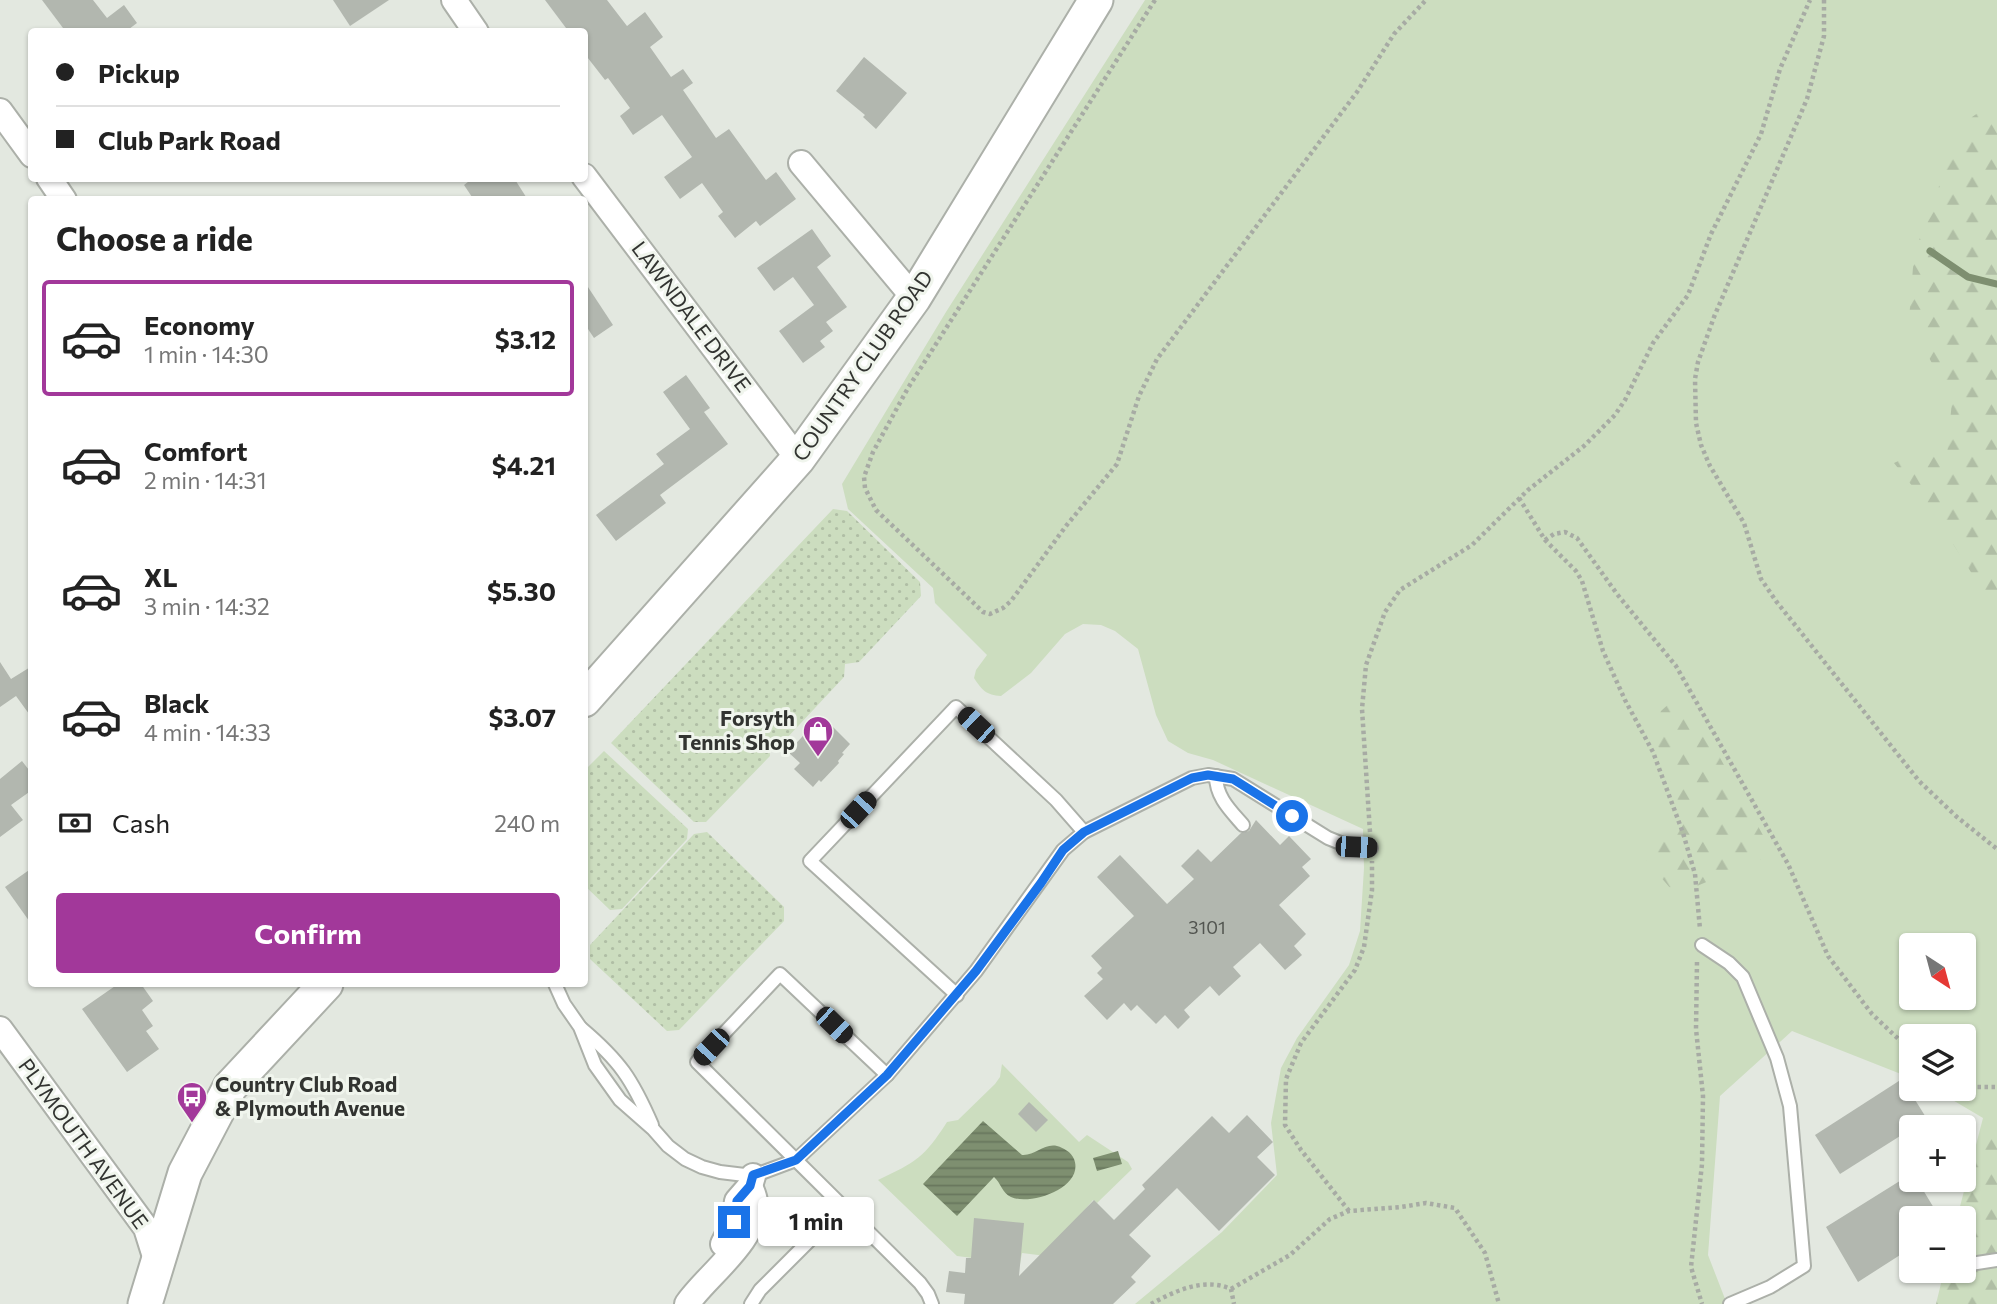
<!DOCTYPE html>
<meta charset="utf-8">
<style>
body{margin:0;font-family:Commissioner,sans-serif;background:#f6f6f6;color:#222;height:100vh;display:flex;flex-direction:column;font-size:26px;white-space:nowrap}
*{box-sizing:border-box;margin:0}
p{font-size:23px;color:#767676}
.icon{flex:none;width:38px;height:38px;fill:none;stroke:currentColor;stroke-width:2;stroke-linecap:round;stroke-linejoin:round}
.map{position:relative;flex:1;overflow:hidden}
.side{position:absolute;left:28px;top:196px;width:560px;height:791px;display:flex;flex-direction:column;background:#fff;border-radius:7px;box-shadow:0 2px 5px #0004}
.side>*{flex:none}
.guide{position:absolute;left:28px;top:28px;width:560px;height:154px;border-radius:7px;box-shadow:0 2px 5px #0004;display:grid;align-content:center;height:154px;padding:0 28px;background:#fff}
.needle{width:46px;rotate:144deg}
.fabs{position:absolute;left:1899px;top:933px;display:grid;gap:14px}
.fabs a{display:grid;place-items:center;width:77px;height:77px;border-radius:7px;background:#fff;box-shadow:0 2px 5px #0004;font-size:35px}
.end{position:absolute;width:32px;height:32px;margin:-16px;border:9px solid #1a73e8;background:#fff;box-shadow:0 0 0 4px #fff}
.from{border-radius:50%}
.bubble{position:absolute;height:49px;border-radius:7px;background:#fff;box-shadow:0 2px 5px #0004;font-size:23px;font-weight:700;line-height:49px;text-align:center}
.car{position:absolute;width:21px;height:42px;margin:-21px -10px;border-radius:9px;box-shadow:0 0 5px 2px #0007;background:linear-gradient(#222 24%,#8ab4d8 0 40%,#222 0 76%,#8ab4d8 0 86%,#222 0)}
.guide b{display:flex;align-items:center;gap:24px;height:66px;font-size:26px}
.guide b+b{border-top:2px solid #e0e0e0}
.guide i{width:18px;height:18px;background:#222}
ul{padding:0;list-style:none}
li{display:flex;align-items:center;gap:21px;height:116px;margin:0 14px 10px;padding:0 14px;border:4px solid transparent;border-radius:7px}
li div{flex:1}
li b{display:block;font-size:26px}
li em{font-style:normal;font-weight:700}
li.current{border-color:#a2389a}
li>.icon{width:63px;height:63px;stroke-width:1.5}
h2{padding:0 28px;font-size:32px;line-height:84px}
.pay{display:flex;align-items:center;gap:18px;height:77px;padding:0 28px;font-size:26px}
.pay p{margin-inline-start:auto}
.primary-button{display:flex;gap:14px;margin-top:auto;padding:14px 28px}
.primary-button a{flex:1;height:80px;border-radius:7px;background:#a2389a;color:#fff;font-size:28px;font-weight:700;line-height:80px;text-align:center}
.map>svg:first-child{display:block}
.green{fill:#ccddbf;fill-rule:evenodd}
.forest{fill:url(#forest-firs)}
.park{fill:url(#park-dots)}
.water{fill:url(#water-rules)}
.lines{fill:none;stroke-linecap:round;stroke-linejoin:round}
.stream{stroke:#7e8f70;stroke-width:7}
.building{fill:#b2b7af}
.lane-casing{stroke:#acb0a9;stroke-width:16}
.street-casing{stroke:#acb0a9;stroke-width:28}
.secondary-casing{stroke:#acb0a9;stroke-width:37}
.path{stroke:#a7aba4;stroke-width:4.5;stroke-dasharray:3.5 3.5;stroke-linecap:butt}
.lane{stroke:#fff;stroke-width:12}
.street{stroke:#fff;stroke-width:24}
.secondary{stroke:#fff;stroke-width:33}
.route{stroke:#1a73e8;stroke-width:9}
.labels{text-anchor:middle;stroke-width:6;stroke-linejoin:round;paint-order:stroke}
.number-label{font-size:18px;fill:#525550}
.street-label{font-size:21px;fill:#323431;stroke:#f0f5ed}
.poi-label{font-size:21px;font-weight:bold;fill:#323431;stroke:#f0f5ed;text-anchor:end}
</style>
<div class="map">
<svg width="1997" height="1304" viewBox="0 0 1997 1304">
<defs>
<pattern id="forest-firs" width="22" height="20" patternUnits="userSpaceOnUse" patternTransform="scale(1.75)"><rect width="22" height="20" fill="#ccddbf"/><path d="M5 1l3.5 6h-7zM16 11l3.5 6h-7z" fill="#b0bea5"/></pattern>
<pattern id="park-dots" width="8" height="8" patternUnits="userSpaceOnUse" patternTransform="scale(1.75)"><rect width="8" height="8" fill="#ccddbf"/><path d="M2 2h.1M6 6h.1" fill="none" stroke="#b0bea5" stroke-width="1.8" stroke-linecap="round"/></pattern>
<pattern id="water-rules" width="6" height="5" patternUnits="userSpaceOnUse" patternTransform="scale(1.75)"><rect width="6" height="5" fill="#7e8f70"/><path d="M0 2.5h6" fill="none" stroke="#68765d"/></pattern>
</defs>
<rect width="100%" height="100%" fill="#e3e8e0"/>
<g class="green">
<path d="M1145,0H1997V1118H1983L1934,1089L1964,1088V1036H1911V1078L1792,1031L1720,1096L1708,1255L1727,1304H1135L1222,1232L1277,1175L1271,1123L1281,1068L1297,1038L1349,965L1360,931L1364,868L1363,829L1213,760L1188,753L1168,741L1156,715L1138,649L1115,631L1101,625L1083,624L1065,634L1031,673L1001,696C986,695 982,690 974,678L976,670L987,655L935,603L933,588L848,509L842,484L946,312ZM1911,945H1964V998H1911Z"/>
<path d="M1002,1064L1079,1142L1087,1135L1128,1162L1132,1169L1097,1203L1093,1200L1046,1256L1022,1253L1020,1264L957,1256L878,1180C916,1162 924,1158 947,1122L958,1120L995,1084L1000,1077Z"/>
</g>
<g class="forest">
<path d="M1997,100V613L1932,511L1894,463L1917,452L1947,454L1952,401L1909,320L1914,254L1949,159L1972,117Z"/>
<path d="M1672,701L1685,709L1709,738L1769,846L1766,857L1685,891L1671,889L1646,860L1653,848L1684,818L1653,732L1661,711Z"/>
<path d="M1983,1118H1997V1304H1936L1944,1271L1964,1270V1218H1957Z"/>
</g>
<g class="park">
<path d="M833,509L847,511L920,582L921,596L859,662L845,664L844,677L785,740L769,743L770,756L706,822H694L611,743Z"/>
<path d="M604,751L688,829L687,839L622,909L610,910L584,885L585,770Z"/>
<path d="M707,832L784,907V921L679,1030L667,1031L590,959V945L694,834Z"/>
</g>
<g class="water">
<path d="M983,1121L1022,1155C1035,1156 1044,1143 1057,1146C1064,1148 1071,1152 1074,1159C1085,1187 1031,1206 1011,1197C1002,1193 1001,1183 994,1177L957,1216L923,1184Z"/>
<path d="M1118,1151L1122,1164L1097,1171L1093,1158Z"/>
</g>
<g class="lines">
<path class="stream" d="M1930,251L1968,277L1997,284"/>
</g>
<g class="building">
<path d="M42,0H93L107,18L124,5L137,23L125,32H66Z"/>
<path d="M333,0H389L350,26Z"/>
<path d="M545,0H607L627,26L645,12L663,37L650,47L671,77L683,69L693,83L683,90L716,138L729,129L766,180L776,172L796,199L760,226L756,221L735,238L718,216L723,212L702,183L680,199L664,177L692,157L662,115L633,135L620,116L630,108L608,78L605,80L584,53V32H569Z"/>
<path d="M864,57L907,93L876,129L863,117L865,115L836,91Z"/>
<path d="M473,178H514L528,200H474L464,185Z"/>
<path d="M812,229L831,256L817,267L847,307L826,322L833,331L820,341L825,347L803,363L779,331L814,305L793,277L774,291L757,268Z"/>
<path d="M584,281L613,325L594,338L584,323Z"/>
<path d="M686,375L710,408L704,412L728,444L660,495L666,503L616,541L596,515L664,464L656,454L690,429L663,392Z"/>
<path d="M0,662L11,679L32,666V718L16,696L0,707Z"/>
<path d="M815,723L827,734L833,727L850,744L842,753L844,754L838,761L839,763L821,782L819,780L813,787L794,769L800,763L788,752Z"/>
<path d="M22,761L32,774V790L11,805L23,820L0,837V779Z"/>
<path d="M1256,820L1280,845L1289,836L1311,859L1302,867L1310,876L1279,905L1306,934L1294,946L1302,955L1285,970L1260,943L1233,967L1241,976L1219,996L1210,986L1184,1010L1190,1017L1178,1029L1165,1015L1156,1024L1137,1005L1131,1011L1124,1003L1107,1020L1084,996L1103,979L1097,973L1102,968L1091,956L1134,916L1097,877L1120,855L1167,904L1194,879L1181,866L1198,849L1211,862L1241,833L1249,831Z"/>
<path d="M32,868V925L5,887Z"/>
<path d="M118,984H141L153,1001L142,1010L153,1026L146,1031L159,1049L127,1072L82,1009Z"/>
<path d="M1902,1079L1927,1119L1840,1174L1815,1135Z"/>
<path d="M1029,1102L1048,1120L1036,1132L1018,1114Z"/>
<path d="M1247,1115L1273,1142L1257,1157L1275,1175L1219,1231L1177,1188L1129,1235L1151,1256L1131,1277L1136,1282L1113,1304H964L965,1294L946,1292L949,1271L965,1273L966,1258H971L974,1218L1024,1223L1019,1276L1094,1200L1114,1220L1145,1189L1142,1185L1212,1116L1229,1133Z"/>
<path d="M1911,1174V1180H1917L1940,1218H1911V1248L1858,1282L1826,1227Z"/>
</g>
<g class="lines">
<g class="lane-casing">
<g id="lane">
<path d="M1216,776C1216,797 1230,810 1243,825"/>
<path d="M1702,945L1729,963L1743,977L1777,1058L1790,1106L1804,1266L1770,1287L1730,1304"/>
<path d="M555,984L564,1004L580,1027L595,1065L620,1100L653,1129L668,1146L685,1159L702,1167L720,1172L753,1176L796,1160L887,1075L976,971L1063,850L1084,832L1192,778L1208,775L1233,779L1328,838L1343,844L1371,848"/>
<path d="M957,995L810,861L956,707L1056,800L1084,832"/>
<path d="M581,1028C620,1061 632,1079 652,1125"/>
<path d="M887,1075L780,974L697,1062L920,1283L928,1294L932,1304"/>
<path d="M1964,1265L1997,1260"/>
<path d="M751,1304L760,1290L842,1208"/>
</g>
</g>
<g class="street-casing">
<g id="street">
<path d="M454,0L476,32"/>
<path d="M0,111L32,155"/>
<path d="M801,163L914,298"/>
<path d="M584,176L798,459"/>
<path d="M49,178L64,200"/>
<path d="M0,1029L146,1228L157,1263"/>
<path d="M723,1244L734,1222L737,1201L750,1186L753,1176"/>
<path d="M687,1304C706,1276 759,1239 755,1202C755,1197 752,1191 750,1186"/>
</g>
</g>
<g class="secondary-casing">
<g id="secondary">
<path d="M584,700L798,459L914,298L1096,0"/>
<path d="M145,1304L185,1173L230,1087L326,984"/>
</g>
</g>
<g class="path">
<path d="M1155,0L908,388L873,452L864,477L865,488L876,510L983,612L990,614L1003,608L1011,601L1066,526L1117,464L1139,396L1157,359L1357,92L1394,34L1426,0"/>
<path d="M1824,0V36L1807,99L1714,317L1698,362L1695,379L1696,423L1701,445L1710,466L1744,523L1761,579L1776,601L1919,781L1957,817L1997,849"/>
<path d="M1519,498L1545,540L1576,571L1582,581L1603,651L1625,700L1653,752L1683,833L1695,874L1700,929"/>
<path d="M1545,540L1554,534L1565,532L1577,538L1617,594L1676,666L1788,864L1828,956L1872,1014L1911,1051"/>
<path d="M1370,832L1362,709L1366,665L1385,612L1400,590L1472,545L1528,490L1584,446L1615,415L1625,400L1653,343L1688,295L1711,234L1761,134L1780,69L1810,0"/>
<path d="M1697,962L1696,1029L1703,1096L1702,1164L1691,1267L1702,1304"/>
<path d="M1964,1084L1973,1087H1997"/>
<path d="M1349,1211L1301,1150L1285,1125L1286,1079L1301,1043L1355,970L1364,947L1372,890V861"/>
<path d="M1231,1289L1290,1255L1330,1219L1349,1211L1401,1207L1426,1203L1455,1208L1485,1253L1499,1304"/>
<path d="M1151,1304C1175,1291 1204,1277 1231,1289L1234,1304"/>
</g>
<use href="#lane" class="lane"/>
<use href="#street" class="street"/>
<use href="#secondary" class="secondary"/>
</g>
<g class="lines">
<path class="route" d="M734,1222L737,1201L750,1186L753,1175L796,1160L887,1075L976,971L1041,883L1063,850L1084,832L1192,778L1208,775L1233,779L1292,816"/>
</g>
<defs>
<g id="shop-pin" transform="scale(1.575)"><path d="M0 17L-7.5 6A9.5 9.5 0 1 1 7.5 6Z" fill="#a2389a" stroke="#f0f5ed"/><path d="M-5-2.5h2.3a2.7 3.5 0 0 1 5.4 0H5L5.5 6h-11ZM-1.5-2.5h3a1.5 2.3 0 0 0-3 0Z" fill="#fff"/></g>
<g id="bus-pin" transform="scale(1.575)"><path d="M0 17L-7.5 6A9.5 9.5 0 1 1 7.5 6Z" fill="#a2389a" stroke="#f0f5ed"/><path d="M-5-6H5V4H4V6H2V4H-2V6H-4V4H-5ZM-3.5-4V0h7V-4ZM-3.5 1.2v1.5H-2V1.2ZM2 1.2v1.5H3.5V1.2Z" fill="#fff"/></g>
</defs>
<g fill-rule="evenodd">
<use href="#shop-pin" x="818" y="731"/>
<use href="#bus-pin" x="192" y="1097"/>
</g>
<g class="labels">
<g class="number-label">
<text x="1207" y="934">3101</text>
</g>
<g class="street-label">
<text transform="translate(691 317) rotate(53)" y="7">LAWNDALE DRIVE</text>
<text transform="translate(863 366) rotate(-55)" y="7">COUNTRY CLUB ROAD</text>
<text transform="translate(83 1144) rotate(54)" y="7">PLYMOUTH AVENUE</text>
</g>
<g class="poi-label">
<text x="795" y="726">Forsyth<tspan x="795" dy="24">Tennis Shop</tspan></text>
<text x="215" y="1092" text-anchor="start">Country Club Road<tspan x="215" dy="24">&amp; Plymouth Avenue</tspan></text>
</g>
</g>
</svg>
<div class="fabs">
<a><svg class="needle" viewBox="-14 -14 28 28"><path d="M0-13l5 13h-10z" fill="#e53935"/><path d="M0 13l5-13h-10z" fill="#767676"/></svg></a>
<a><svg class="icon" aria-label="layers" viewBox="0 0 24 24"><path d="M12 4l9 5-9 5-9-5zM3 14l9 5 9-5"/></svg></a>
<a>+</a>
<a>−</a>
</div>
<i class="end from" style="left:1292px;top:816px"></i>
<i class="end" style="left:734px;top:1222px"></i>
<div class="bubble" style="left:758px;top:1197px;width:116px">1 min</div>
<i class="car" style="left:976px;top:725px;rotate:313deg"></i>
<i class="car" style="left:858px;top:810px;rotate:43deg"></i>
<i class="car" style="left:1356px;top:847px;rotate:92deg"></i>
<i class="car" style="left:834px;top:1025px;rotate:134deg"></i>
<i class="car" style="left:711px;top:1047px;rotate:223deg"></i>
<div class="guide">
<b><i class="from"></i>Pickup</b>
<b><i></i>Club Park Road</b>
</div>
<section class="side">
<h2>Choose a ride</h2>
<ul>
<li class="current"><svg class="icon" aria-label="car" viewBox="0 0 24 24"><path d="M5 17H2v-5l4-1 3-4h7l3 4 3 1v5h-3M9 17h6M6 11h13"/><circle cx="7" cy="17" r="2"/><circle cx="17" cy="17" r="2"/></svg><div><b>Economy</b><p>1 min · 14:30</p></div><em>$3.12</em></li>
<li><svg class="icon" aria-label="car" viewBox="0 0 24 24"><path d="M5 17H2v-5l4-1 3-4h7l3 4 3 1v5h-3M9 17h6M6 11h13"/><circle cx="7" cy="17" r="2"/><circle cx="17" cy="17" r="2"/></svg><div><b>Comfort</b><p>2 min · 14:31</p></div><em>$4.21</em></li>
<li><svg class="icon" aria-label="car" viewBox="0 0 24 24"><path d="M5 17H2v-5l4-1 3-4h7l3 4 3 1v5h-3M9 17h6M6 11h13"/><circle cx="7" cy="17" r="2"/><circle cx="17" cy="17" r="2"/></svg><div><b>XL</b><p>3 min · 14:32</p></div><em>$5.30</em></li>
<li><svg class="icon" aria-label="car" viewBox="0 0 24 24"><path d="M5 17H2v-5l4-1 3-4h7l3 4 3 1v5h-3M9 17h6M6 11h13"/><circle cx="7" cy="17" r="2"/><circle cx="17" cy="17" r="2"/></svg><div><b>Black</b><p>4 min · 14:33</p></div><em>$3.07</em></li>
</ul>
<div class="pay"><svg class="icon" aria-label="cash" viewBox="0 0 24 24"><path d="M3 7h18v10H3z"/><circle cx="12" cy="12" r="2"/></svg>Cash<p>240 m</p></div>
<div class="primary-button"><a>Confirm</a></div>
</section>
</div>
